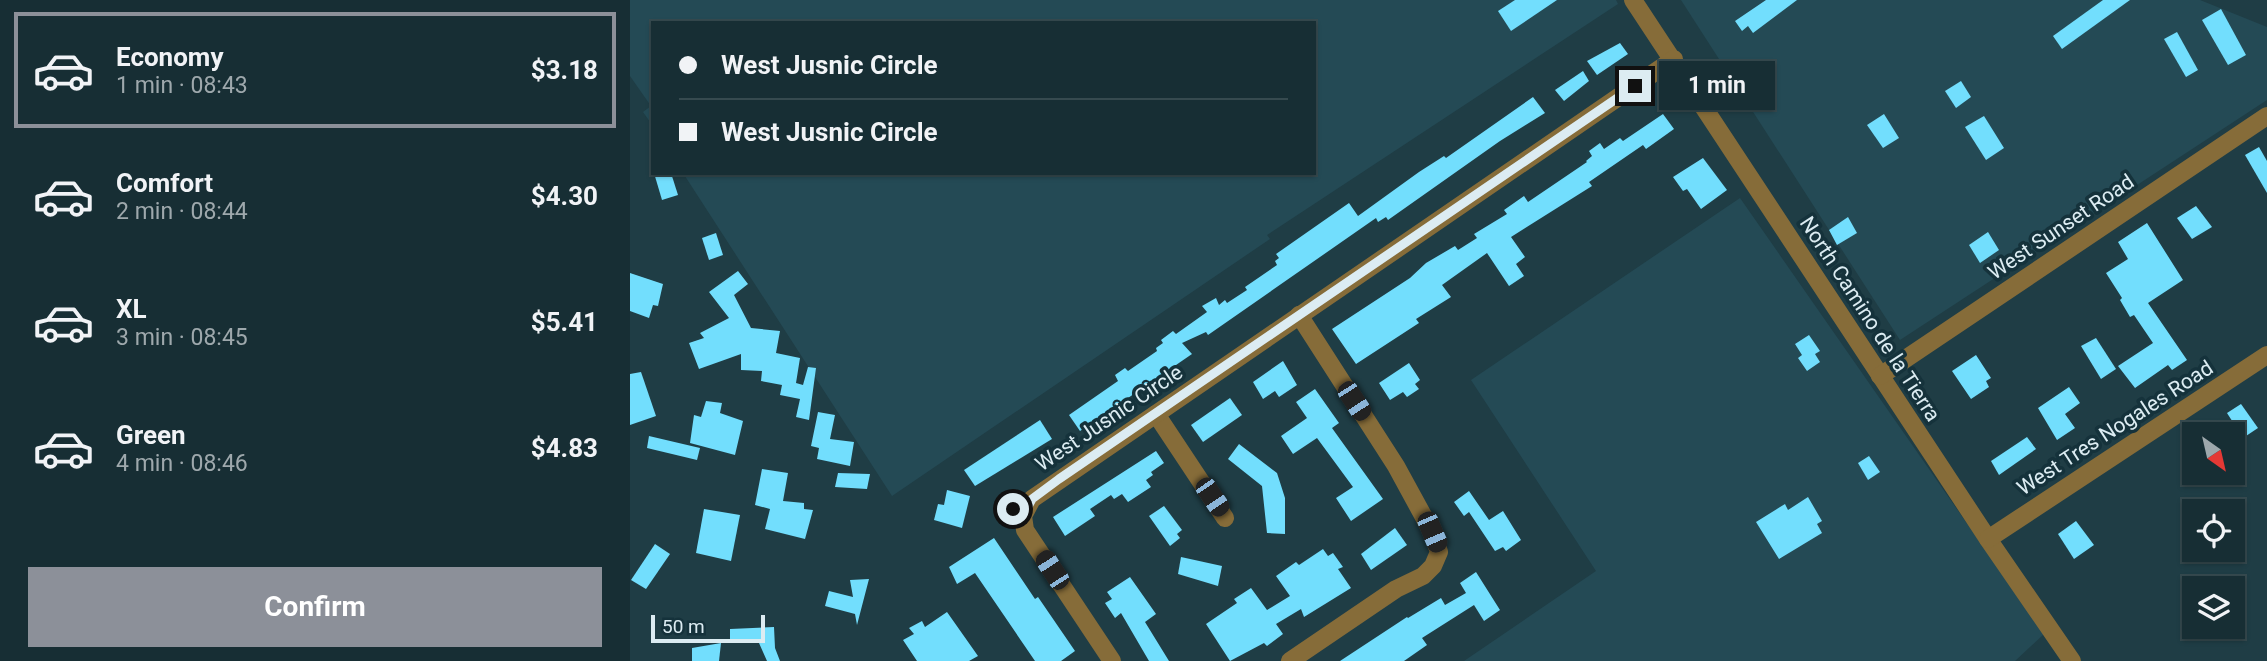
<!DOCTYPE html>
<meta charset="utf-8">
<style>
body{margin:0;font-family:Roboto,sans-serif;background:#243a40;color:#f1f3f6;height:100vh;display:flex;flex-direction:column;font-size:26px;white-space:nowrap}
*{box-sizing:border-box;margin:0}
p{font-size:23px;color:#9ea8ac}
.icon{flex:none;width:38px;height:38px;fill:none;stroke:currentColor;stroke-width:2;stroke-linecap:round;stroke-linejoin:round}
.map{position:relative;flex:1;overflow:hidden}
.panel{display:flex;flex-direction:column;background:#172e34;width:630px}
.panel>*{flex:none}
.hud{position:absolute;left:21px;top:21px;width:665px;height:154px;border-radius:0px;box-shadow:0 2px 5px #0004,0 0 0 2px #364a4f;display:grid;align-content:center;height:154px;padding:0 28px;background:#172e34}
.needle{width:46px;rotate:146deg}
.fabs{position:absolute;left:1552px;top:422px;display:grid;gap:14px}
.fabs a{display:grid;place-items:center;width:63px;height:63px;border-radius:0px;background:#172e34;box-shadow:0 2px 5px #0004,0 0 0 2px #364a4f;font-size:35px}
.scale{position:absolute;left:21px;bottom:18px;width:114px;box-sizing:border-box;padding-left:7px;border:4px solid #dcecf2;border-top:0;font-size:19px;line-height:24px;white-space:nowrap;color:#dcecf2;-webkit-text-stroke:5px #15323b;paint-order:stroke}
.end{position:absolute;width:32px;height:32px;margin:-16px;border:9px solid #dcecf2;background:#111;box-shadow:0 0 0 4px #111}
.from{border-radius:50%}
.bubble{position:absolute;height:49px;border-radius:0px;background:#172e34;box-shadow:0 2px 5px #0004,0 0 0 2px #364a4f;font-size:23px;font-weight:700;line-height:49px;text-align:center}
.car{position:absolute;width:21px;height:42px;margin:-21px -10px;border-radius:9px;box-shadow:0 0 5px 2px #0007;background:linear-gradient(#222 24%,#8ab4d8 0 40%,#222 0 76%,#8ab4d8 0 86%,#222 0)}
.hud b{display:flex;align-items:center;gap:24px;height:66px;font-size:26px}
.hud b+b{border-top:2px solid #364a4f}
.hud i{width:18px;height:18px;background:#f1f3f6}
ul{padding:12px 0 0;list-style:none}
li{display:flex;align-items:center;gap:21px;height:116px;margin:0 14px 10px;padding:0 14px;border:4px solid transparent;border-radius:0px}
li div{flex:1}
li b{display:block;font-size:26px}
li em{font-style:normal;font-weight:700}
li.selected{border-color:#8c9099}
li>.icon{width:63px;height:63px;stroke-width:1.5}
.primary-button{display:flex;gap:14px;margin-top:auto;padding:14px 28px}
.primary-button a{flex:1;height:80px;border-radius:0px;background:#8c9099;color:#fff;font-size:28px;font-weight:700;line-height:80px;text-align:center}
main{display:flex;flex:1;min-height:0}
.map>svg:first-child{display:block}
.built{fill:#244a55}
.building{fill:#72defd}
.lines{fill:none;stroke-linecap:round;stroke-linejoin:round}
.minor{stroke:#866c39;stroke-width:18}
.route{stroke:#dcecf2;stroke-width:9}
.labels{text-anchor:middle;stroke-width:7;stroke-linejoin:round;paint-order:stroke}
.street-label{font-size:21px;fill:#dcecf2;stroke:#15323b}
</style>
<main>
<section class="panel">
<ul>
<li class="selected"><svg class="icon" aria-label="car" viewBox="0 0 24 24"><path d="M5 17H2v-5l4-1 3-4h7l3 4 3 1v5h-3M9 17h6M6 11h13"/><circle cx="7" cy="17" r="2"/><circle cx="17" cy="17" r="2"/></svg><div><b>Economy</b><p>1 min · 08:43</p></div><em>$3.18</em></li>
<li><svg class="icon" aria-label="car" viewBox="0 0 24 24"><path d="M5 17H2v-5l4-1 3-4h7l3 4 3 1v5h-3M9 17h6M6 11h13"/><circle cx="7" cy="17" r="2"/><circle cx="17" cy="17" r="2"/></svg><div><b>Comfort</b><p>2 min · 08:44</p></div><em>$4.30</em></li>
<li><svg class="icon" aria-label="car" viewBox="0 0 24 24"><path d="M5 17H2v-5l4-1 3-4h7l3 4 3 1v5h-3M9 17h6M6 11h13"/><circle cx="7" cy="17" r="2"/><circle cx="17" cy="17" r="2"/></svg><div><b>XL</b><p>3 min · 08:45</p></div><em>$5.41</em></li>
<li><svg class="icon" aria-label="car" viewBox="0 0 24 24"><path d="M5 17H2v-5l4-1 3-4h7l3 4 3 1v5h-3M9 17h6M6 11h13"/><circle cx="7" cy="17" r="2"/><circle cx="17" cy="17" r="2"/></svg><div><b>Green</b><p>4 min · 08:46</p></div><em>$4.83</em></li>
</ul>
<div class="primary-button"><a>Confirm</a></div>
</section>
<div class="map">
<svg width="1637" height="661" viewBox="0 0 1637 661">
<rect width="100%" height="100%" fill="#1f3d45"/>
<g class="built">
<path d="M0,0H986L988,4L637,235L640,239L262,496L53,173H684V23H23V126L13,112L21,106L0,76Z"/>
<path d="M1051,0H1570L1637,27V100L1270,340Z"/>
<path d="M1110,198L1414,634L1385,661H834L966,571L841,380Z"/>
</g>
<g class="building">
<path d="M885,0H927L881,31L868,11Z"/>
<path d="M1136,0H1167L1123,33L1118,26L1112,31L1105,21Z"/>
<path d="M1473,0H1500L1432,49L1423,36Z"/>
<path d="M1591,9L1616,55L1598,65L1572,20Z"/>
<path d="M1547,32L1568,70L1556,77L1534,39Z"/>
<path d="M990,43L998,54L967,75L957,61Z"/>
<path d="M953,71L959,81L934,101L925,90Z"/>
<path d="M1331,81L1341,97L1326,108L1315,91Z"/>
<path d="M903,97L915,113L870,141L758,220L756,217L748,222L746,218L578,335L576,332L552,343L562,354L450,431L439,415L488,381L485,375L495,368L498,371L527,351L526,348L533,343L531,340L543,331L546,334L577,312L572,306L586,298L589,305L595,300L597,303L617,290L615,287L647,265L645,261L649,258L646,254L719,203L728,216L789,172L814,156L816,158Z"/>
<path d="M1033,114L1044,129L1016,149L1013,145L959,182L962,186L881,237L895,257L886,264L894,276L879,286L857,253L812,285L821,297L786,319L789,323L726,364L702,329L780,278L796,263L825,246L828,250L847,238L844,234L877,214L874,210L894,196L898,202L957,162L956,161L962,156L959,151L970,143L974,149L990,138L993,141Z"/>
<path d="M1254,114L1269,138L1253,148L1237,125Z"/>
<path d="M1354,116L1374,148L1356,160L1335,127Z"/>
<path d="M1629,147L1637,161V193L1615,155Z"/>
<path d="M1073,158L1097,190L1071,209L1057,189L1053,191L1043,177Z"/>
<path d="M24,173H41L48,195L32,200Z"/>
<path d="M1566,206L1582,227L1562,239L1547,218Z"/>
<path d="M1218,217L1227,233L1207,245L1199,230Z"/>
<path d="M1517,223L1553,280L1518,303L1557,360L1542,370L1538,365L1505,388L1488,366L1523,343L1504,315L1500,317L1490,300L1492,298L1476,273L1498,259L1488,242Z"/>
<path d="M1358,232L1369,250L1350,263L1339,245Z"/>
<path d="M86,233L93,255L79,260L72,238Z"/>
<path d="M108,271L118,284L104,295L121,328L150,331L146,353L170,358L166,383L173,385L178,367L186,368L179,420L166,417L170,399L150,395L152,385L131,381L132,371L111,370V354L69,369L59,343L74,338L70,333L99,318L79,292Z"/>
<path d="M0,273L33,284L28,306L23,305L19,318L0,311Z"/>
<path d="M1179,335L1190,351L1185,354L1190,362L1177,371L1168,358L1172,355L1165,344Z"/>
<path d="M1466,338L1486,369L1471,379L1451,346Z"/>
<path d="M1346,355L1361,378L1356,381L1359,387L1341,399L1322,371Z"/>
<path d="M653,361L667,385L649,397L645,391L633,399L623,382Z"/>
<path d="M779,363L790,380L785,384L789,389L777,397L773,392L760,400L749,383Z"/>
<path d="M11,372L26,416L0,425V374Z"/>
<path d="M1439,387L1450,403L1435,414L1445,428L1427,440L1408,408Z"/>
<path d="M685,389L709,423L702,428L753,499L721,521L706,498L723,487L687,438L663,454L651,436L677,418L666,402Z"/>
<path d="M600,398L612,415L573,442L561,425Z"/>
<path d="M76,401L92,403L90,413L113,421L105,455L60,443L64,415L71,417Z"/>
<path d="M1611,404L1628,428L1613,438L1597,413Z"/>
<path d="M188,412L205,415L200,439L224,442L220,466L187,459L189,448L181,446Z"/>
<path d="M410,420L422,439L345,486L334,470Z"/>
<path d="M19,436L70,448L67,460L17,448Z"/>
<path d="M1397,437L1406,449L1369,475L1361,461Z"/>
<path d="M609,444L647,473L655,498V534L637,533L632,486L598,459Z"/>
<path d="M526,451L534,463L521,472L523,475L516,480L521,487L498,502L492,494L484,499L481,495L460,509L465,516L435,536L423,517Z"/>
<path d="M1239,456L1250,472L1238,480L1228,463Z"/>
<path d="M132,469L158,473L153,501L174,503V509L183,510L175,539L135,529L140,509L125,505Z"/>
<path d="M208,473L240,474L237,489L205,487Z"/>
<path d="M317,490L340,496L332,528L304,520L308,504L314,505Z"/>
<path d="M839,491L859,520L873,511L891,540L876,551L873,547L865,551L839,512L834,516L824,502Z"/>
<path d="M1178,497L1192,521L1187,524L1192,533L1149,559L1126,522L1155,504L1158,510Z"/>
<path d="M534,506L552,530L547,534L550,538L540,546L519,516Z"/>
<path d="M74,509L110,515L101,561L66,553Z"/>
<path d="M1446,521L1464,545L1444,559L1428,534Z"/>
<path d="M765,528L777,545L741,570L731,554Z"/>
<path d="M364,538L405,599L408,597L445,651L431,661H405L345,573L327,584L319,567Z"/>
<path d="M25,544L40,554L16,589L1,580Z"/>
<path d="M693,549L698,556L703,553L713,567L708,569L721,588L674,617L671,609L646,624L653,634L637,646L634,643L600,661L576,624L607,603L604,599L621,588L637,610L660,596L646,576L666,562L669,565Z"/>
<path d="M551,557L592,566L588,586L548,574Z"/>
<path d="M846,572L870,610L854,621L844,605L792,638L797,645L774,661H710L777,617L778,618L811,598L815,605L836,593L830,583Z"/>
<path d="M500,577L526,614L515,622L539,661H519L491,613L485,618L475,603L482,599L477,592Z"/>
<path d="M239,579L227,625L225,614L195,606L199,591L223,597L220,580Z"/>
<path d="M317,612L348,656L339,661H287L273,640L284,634L279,628L292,621L295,627Z"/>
<path d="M144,627L145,648L150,661H137L129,643H111L100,639V629Z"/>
<path d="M91,643L89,661H62V648Z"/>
</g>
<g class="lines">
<g class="minor">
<path d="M1003,0L1358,539L1442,661"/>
<path d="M1250,376L1637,116"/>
<path d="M526,414L595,518"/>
<path d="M1358,539L1637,355"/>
<path d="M482,661L395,530L393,516L402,499L1044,59"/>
<path d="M660,661L766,589L793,576L803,566L809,552L802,532L766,466L669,315"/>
</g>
</g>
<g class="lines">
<path class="route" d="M383,509L395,512L402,499L429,479L1005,86"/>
</g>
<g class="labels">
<g class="street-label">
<text transform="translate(1431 227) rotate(-34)" y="7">West Sunset Road</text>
<text transform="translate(1240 319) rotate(57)" y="7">North Camino de la Tierra</text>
<text transform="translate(479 418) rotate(-34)" y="7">West Jusnic Circle</text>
<text transform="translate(1485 428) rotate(-33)" y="7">West Tres Nogales Road</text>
</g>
</g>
</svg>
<div class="fabs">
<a><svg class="needle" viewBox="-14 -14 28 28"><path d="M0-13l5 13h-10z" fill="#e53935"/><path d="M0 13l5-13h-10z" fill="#9ea8ac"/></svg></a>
<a><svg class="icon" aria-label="locate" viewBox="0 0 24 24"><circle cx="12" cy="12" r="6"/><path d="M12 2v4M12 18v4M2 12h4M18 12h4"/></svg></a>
<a><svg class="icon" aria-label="layers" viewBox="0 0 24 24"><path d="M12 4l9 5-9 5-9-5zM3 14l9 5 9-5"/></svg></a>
</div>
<div class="scale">50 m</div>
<i class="end from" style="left:383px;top:509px"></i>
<i class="end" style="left:1005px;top:86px"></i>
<div class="bubble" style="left:1029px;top:61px;width:116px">1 min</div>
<i class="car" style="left:724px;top:401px;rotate:147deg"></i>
<i class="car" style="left:582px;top:497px;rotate:146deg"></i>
<i class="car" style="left:802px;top:532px;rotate:157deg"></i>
<i class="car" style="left:422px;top:570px;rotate:327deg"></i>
<div class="hud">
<b><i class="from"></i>West Jusnic Circle</b>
<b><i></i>West Jusnic Circle</b>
</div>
</div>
</main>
